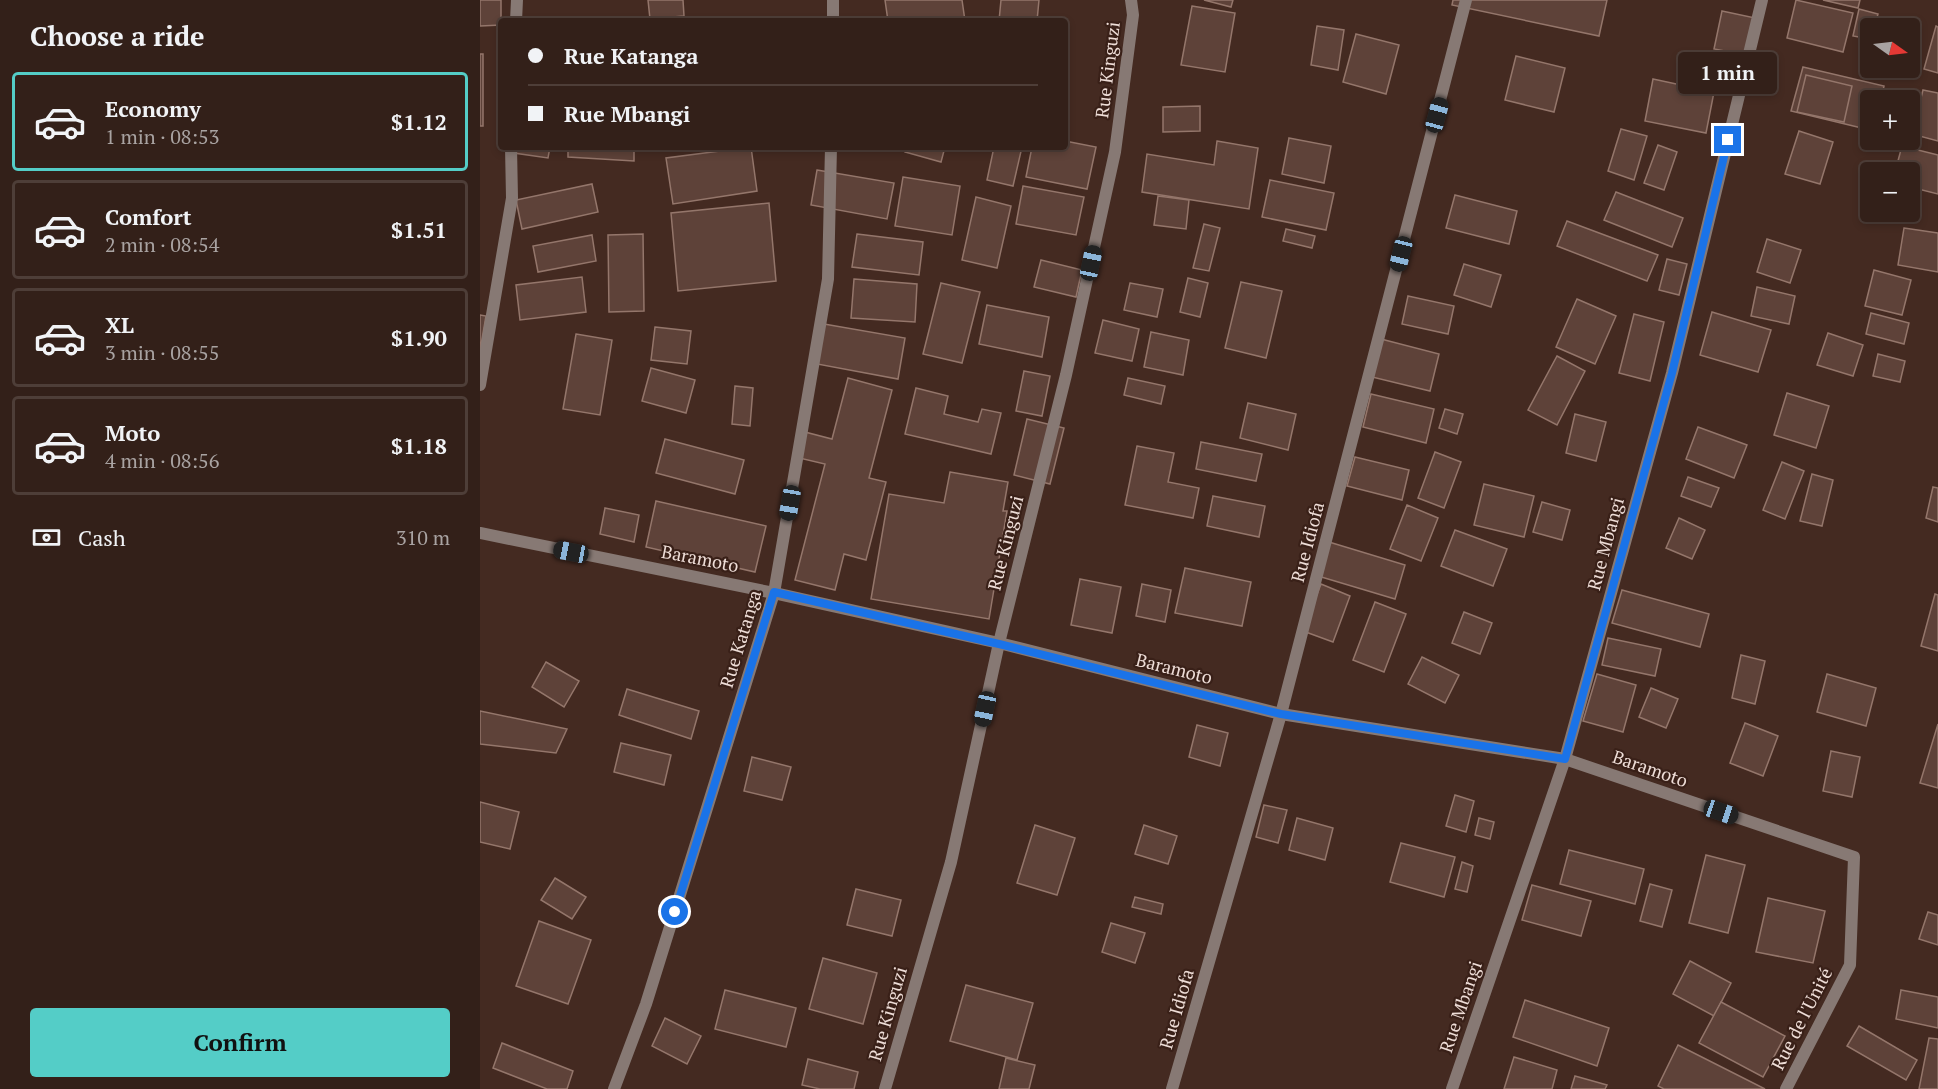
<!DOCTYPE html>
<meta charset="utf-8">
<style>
body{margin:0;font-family:"PT Serif",serif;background:#3e2d26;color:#f1f3f6;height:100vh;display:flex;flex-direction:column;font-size:22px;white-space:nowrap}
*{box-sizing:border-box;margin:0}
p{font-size:20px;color:#a9a3a2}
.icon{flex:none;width:33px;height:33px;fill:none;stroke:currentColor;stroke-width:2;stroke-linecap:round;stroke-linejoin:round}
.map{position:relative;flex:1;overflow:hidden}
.sheet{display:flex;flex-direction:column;background:#332019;width:480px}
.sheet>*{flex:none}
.guide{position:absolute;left:18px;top:18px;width:570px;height:132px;border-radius:6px;box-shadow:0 3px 9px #0003,0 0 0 2px #4e3e38;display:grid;align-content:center;height:132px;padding:0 30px;background:#332019}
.needle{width:39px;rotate:104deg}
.fabs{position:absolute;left:1380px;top:18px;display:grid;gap:12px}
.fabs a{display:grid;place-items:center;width:60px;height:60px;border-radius:6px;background:#332019;box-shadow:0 3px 9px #0003,0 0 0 2px #4e3e38;font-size:30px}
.end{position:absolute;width:27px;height:27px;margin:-14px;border:8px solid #1a73e8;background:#fff;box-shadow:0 0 0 3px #fff}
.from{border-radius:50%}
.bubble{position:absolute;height:42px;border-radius:6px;background:#332019;box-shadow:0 3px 9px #0003,0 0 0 2px #4e3e38;font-size:20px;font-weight:700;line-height:42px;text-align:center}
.car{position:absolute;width:18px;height:36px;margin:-18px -9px;border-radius:8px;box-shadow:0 0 4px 2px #0007;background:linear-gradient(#222 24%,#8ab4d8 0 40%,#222 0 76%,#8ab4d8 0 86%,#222 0)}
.guide b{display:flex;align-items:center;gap:21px;height:57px;font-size:22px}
.guide b+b{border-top:2px solid #4e3e38}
.guide i{width:15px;height:15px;background:#f1f3f6}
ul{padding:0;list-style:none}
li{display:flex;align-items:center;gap:18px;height:99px;margin:0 12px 9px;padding:0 18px;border:3px solid #4e3e38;border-radius:6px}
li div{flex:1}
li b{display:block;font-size:22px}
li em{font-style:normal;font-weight:700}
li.on{border-color:#54cdc7}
li>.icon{width:54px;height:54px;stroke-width:1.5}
h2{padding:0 30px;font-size:27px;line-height:72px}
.pay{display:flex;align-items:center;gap:15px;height:66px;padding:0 30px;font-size:22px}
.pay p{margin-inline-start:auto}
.primary-button{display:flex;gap:12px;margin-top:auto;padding:12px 30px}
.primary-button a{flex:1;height:69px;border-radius:6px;background:#54cdc7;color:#111;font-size:24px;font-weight:700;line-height:69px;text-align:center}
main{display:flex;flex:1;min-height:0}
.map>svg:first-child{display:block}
.building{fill:#5e4239;stroke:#94766b;stroke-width:1.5}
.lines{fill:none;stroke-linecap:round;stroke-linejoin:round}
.street{stroke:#877974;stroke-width:12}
.route{stroke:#1a73e8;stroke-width:8}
.labels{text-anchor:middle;stroke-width:4.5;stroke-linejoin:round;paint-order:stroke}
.street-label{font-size:18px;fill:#eeddd7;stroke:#392018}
</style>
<main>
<section class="sheet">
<h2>Choose a ride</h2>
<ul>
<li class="on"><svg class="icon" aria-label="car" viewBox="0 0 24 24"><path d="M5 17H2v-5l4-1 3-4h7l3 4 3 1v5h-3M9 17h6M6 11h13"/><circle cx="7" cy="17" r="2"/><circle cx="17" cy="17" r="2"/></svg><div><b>Economy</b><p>1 min · 08:53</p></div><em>$1.12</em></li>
<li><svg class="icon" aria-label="car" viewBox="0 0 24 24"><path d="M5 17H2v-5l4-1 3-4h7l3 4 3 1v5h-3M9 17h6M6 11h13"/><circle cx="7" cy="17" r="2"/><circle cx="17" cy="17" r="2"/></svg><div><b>Comfort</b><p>2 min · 08:54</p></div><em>$1.51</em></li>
<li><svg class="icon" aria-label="car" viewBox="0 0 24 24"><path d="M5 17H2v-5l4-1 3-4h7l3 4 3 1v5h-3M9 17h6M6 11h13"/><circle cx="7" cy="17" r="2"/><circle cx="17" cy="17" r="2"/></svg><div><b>XL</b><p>3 min · 08:55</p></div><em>$1.90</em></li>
<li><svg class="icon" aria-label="car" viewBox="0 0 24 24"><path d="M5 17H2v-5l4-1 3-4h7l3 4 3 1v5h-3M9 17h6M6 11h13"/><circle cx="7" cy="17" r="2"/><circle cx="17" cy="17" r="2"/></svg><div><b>Moto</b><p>4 min · 08:56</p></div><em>$1.18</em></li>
</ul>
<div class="pay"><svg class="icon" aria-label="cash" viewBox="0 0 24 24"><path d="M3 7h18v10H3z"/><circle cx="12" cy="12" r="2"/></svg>Cash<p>310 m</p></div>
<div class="primary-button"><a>Confirm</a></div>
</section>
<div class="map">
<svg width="1458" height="1089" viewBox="0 0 1458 1089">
<rect width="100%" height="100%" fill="#442a21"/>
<g class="building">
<path d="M0,0H21V25L0,26Z"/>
<path d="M168,0H203L204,16L170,19Z"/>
<path d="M405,0H482L485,21H408Z"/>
<path d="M521,0H559L557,21H519Z"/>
<path d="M724,0H753L751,7Z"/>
<path d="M973,0H1127L1119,36L972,5Z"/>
<path d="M1316,0L1373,13L1363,52L1307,38Z"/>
<path d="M1343,0H1380L1378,8Z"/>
<path d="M712,6L755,13L745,72L701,65Z"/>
<path d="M1379,9L1398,14L1394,28H1390V39L1373,36Z"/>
<path d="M1242,11L1280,19L1272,56L1234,49Z"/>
<path d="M837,26L864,30L858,70L831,65Z"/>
<path d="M1456,26L1458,27V73L1444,69Z"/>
<path d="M876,34L919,45L906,94L863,82Z"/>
<rect x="0" y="54" width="3" height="72"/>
<path d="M1036,56L1085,68L1074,112L1025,100Z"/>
<path d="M1323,67L1404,86L1401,100H1390V130L1311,111Z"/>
<path d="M1326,75L1372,86L1364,122L1317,112Z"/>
<path d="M1173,79L1234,92L1226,133L1165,121Z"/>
<path d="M1443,90L1458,93V141L1432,134Z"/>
<path d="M720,106V131L683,132V107Z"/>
<path d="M1141,129L1167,136L1154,180L1128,171Z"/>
<path d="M1319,131L1353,142L1340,184L1305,174Z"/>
<path d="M809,138L851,146L844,183L802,174Z"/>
<path d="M585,141L616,147L607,189L546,177L552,147H585Z"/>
<path d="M737,141L778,148L769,209L662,192L667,154L734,165Z"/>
<path d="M1178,145L1197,152L1184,190L1164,183Z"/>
<path d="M1422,146L1458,155V194L1430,187V172H1415Z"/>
<path d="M35,147H70L68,158L34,153Z"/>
<path d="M88,147H154V161L88,157Z"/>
<path d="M271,147L277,191L193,204L186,158Z"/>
<path d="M426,147H465L461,162L425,152Z"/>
<path d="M514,147H542L533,186L507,180Z"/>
<path d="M337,170L414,183L407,219L331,205Z"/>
<path d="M423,177L480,186L472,235L415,226Z"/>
<path d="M790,180L854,193L846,230L782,217Z"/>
<path d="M112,184L118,212L42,229L36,200Z"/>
<path d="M543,186L604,197L596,235L536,224Z"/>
<path d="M1136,192L1203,218L1192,247L1124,220Z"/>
<path d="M975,195L1037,211L1029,244L966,228Z"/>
<path d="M678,196L709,200L706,229L674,225Z"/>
<path d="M496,197L531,206L517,268L482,260Z"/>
<path d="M289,203L296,281L198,291L191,213Z"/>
<path d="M1087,221L1178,255L1167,281L1077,246Z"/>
<path d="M724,224L740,228L729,271L713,268Z"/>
<path d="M1424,228L1458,233V272L1418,265Z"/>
<path d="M806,229L835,236L832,248L803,241Z"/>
<path d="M163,234L164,311L129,312L128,235Z"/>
<path d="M377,234L443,242L439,275L372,267Z"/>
<path d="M112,235L116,261L58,272L53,246Z"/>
<path d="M1287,239L1321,250L1310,283L1277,272Z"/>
<path d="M1187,259L1207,264L1199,295L1179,290Z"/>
<path d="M561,260L602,270L596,297L554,287Z"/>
<path d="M984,264L1021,275L1011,307L974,295Z"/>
<path d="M1394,270L1431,280L1422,315L1385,306Z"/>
<path d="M102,277L106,312L40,320L36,285Z"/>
<path d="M708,278L728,283L720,317L700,312Z"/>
<path d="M374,279L437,284L435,322L371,318Z"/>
<path d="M761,282L802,291L786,358L745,348Z"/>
<path d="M461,283L500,292L482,363L443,354Z"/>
<path d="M650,283L683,289L677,317L644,310Z"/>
<path d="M1277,287L1315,296L1309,324L1271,316Z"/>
<path d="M928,296L974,306L968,334L922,324Z"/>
<path d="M1097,299L1136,316L1115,364L1076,347Z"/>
<path d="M507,305L569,317L562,357L499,344Z"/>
<path d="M1232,312L1291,330L1278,372L1220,355Z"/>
<path d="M1391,313L1429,323L1424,344L1386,334Z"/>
<path d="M1154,314L1184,322L1170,381L1139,373Z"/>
<path d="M0,315L6,316L0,351Z"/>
<path d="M623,320L659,329L652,361L615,353Z"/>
<path d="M344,324L425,338L418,379L337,364Z"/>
<path d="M175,327L211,331L207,364L171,360Z"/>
<path d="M671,332L709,340L703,375L664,367Z"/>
<path d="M1348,333L1383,345L1373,376L1337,365Z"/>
<path d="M96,334L132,340L120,415L83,409Z"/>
<path d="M901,339L959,354L950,391L892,377Z"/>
<path d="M1398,354L1425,361L1420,382L1393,376Z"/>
<path d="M1077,356L1105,371L1077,425L1048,410Z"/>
<path d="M171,368L215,380L206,413L162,401Z"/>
<path d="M544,371L570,376L562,416L536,411Z"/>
<path d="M368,378L412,390L389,478L406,482L386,560L364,554L355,590L315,580L345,464L315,457L321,431L352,439Z"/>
<path d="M648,378L685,386L681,404L644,395Z"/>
<path d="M255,386L273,388L270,426L252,424Z"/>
<path d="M436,388L468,396L464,414L498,422L502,409L521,413L511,454L425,434Z"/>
<path d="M1307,393L1349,406L1336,448L1294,435Z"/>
<path d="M891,394L954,409L946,443L883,427Z"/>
<path d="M768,403L816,414L808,450L760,438Z"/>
<path d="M965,409L983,414L977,434L959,428Z"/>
<path d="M1095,414L1126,422L1116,461L1086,453Z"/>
<path d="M547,419L584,428L570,484L534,475Z"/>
<path d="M1218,427L1267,445L1254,478L1206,459Z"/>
<path d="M185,439L264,460L255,494L176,473Z"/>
<path d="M721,442L782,454L776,481L716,469Z"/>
<path d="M657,446L694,453L688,482L719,488L713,518L645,505Z"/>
<path d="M955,452L981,462L964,508L938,498Z"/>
<path d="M875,457L929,470L922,500L867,486Z"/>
<path d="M1302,462L1324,471L1305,519L1283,510Z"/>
<path d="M470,472L528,482L523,511H527L509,619L391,599L409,494L464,503Z"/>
<path d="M1332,474L1353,480L1342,526L1320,521Z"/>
<path d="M1208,477L1239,488L1231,507L1201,496Z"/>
<path d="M1004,484L1054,496L1044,537L994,525Z"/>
<path d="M1453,487L1458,488V522L1446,518Z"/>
<path d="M733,496L785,506L779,537L727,526Z"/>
<path d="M176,501L286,526L275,572L166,547Z"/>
<path d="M1062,502L1090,510L1082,540L1053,532Z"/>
<path d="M927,505L958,518L941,561L910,549Z"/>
<path d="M125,508L159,515L154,542L120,534Z"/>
<path d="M1199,518L1225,530L1212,559L1186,548Z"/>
<path d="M975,530L1027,549L1013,586L961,566Z"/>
<path d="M849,542L925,565L915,599L838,576Z"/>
<path d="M705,568L771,582L762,626L695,613Z"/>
<path d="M600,579L641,587L632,633L591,625Z"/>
<path d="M662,584L691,590L685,622L656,616Z"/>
<path d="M841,584L870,596L853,642L823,631Z"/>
<path d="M1142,590L1229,614L1220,647L1132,623Z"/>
<path d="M1455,594L1458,595V651L1441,646Z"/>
<path d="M895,602L926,614L904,672L873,660Z"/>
<path d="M984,612L1012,623L1000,654L972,643Z"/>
<path d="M1128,638L1181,649L1175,676L1122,665Z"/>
<path d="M1261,655L1285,661L1275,704L1252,698Z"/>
<path d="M942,657L979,675L965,703L928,684Z"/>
<path d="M66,662L99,681L84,707L52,687Z"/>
<path d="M1117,674L1156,685L1143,732L1103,721Z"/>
<path d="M1347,674L1396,688L1386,726L1337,712Z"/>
<path d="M1171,688L1198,699L1186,728L1159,717Z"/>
<path d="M147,689L219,711L211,739L139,715Z"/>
<path d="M0,711L87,729L76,753L0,744Z"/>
<path d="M1265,723L1298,736L1283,776L1250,763Z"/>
<path d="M1458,724V788L1440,783Z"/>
<path d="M717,725L748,733L740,766L709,757Z"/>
<path d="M141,743L191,755L184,785L134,772Z"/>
<path d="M1351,751L1380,757L1372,797L1343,791Z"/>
<path d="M272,757L311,767L302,800L264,791Z"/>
<path d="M975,795L994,801L986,832L966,826Z"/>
<path d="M0,802L39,812L30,849L0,842Z"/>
<path d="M784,805L807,810L798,843L776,837Z"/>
<path d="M817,818L853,828L845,860L809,850Z"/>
<path d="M999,818L1014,822L1010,839L995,835Z"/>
<path d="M555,825L595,838L577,895L537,883Z"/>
<path d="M664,825L697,836L688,864L655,854Z"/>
<path d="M921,843L975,857L964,897L910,882Z"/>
<path d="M1089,850L1164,869L1155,904L1080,884Z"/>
<path d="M1226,855L1265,865L1248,933L1209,923Z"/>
<path d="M982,862L993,866L987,892L975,889Z"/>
<path d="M75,878L106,897L92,919L61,900Z"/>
<path d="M1170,884L1192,890L1182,927L1160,921Z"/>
<path d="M1052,885L1111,901L1101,936L1042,920Z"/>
<path d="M376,889L421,900L412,936L367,925Z"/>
<path d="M655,897L683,904L681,914L652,907Z"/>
<path d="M1288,898L1345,911L1333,963L1276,952Z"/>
<path d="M1448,912L1458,915V945L1439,939Z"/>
<path d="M59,921L111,940L88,1004L36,986Z"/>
<path d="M631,923L665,933L655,963L622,952Z"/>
<path d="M343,958L397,973L383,1024L329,1009Z"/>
<path d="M1210,961L1251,983L1234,1016L1193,994Z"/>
<path d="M486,985L553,1003L537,1060L470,1041Z"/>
<path d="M245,990L316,1008L306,1047L235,1029Z"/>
<path d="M1421,990L1458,997V1028L1416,1019Z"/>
<path d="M1045,1000L1129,1028L1117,1066L1033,1037Z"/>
<path d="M1241,1002L1305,1036L1283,1077L1219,1043Z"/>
<path d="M185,1018L221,1036L207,1064L172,1046Z"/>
<path d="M1379,1026L1437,1060L1426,1080L1367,1046Z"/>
<path d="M1449,1038L1458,1039V1089H1439Z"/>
<path d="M22,1043L93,1071L87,1089H67L13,1068Z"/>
<path d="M1198,1045L1285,1089H1184L1178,1086Z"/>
<path d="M1034,1057L1077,1070L1072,1089H1024Z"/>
<path d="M526,1058L555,1065L549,1089H519Z"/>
<path d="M328,1059L378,1072L374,1089H340L322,1085Z"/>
<path d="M1095,1076L1127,1085L1125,1089H1091Z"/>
</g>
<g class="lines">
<g class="street">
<path d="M36,21L37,0"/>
<path d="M353,21V0"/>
<path d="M0,385L32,198L31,147"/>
<path d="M0,533L294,593L519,643L801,714L1085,759L1374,857L1370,965L1306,1089"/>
<path d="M134,1089L166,1004L294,593L348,279L351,147"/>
<path d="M405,1089L471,862L519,643L586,375L635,152L653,15L651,0"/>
<path d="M692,1089L801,714L986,0"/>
<path d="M972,1089L1085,759L1192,373L1282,0"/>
</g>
</g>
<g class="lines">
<path class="route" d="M195,912L294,592L519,644L801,714L1085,759L1192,373L1248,140"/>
</g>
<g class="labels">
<g class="street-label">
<text transform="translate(628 70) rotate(-83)" y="6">Rue Kinguzi</text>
<text transform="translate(828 542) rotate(-75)" y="6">Rue Idiofa</text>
<text transform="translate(526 543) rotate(-76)" y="6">Rue Kinguzi</text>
<text transform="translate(1126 544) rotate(-75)" y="6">Rue Mbangi</text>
<text transform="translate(220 559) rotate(11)" y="6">Baramoto</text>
<text transform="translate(261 639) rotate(-73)" y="6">Rue Katanga</text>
<text transform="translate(694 669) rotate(14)" y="6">Baramoto</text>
<text transform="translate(1170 769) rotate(19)" y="6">Baramoto</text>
<text transform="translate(981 1007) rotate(-71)" y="6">Rue Mbangi</text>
<text transform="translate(697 1009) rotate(-74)" y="6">Rue Idiofa</text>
<text transform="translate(408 1014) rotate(-74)" y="6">Rue Kinguzi</text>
<text transform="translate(1322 1019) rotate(-63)" y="6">Rue de l'Unité</text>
</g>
</g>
</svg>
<div class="fabs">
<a><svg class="needle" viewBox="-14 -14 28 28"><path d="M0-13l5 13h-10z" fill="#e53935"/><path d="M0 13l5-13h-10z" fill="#a9a3a2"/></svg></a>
<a>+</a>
<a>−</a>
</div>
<i class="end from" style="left:195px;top:912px"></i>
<i class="end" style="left:1248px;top:140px"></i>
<div class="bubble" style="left:1198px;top:52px;width:99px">1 min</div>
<i class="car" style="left:957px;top:115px;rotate:15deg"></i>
<i class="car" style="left:921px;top:254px;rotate:194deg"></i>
<i class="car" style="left:611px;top:263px;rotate:12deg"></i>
<i class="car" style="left:310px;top:503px;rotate:190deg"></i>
<i class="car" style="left:91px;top:552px;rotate:281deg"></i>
<i class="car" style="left:505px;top:709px;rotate:192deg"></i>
<i class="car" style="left:1241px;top:812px;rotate:109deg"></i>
<div class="guide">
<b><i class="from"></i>Rue Katanga</b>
<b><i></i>Rue Mbangi</b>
</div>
</div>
</main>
